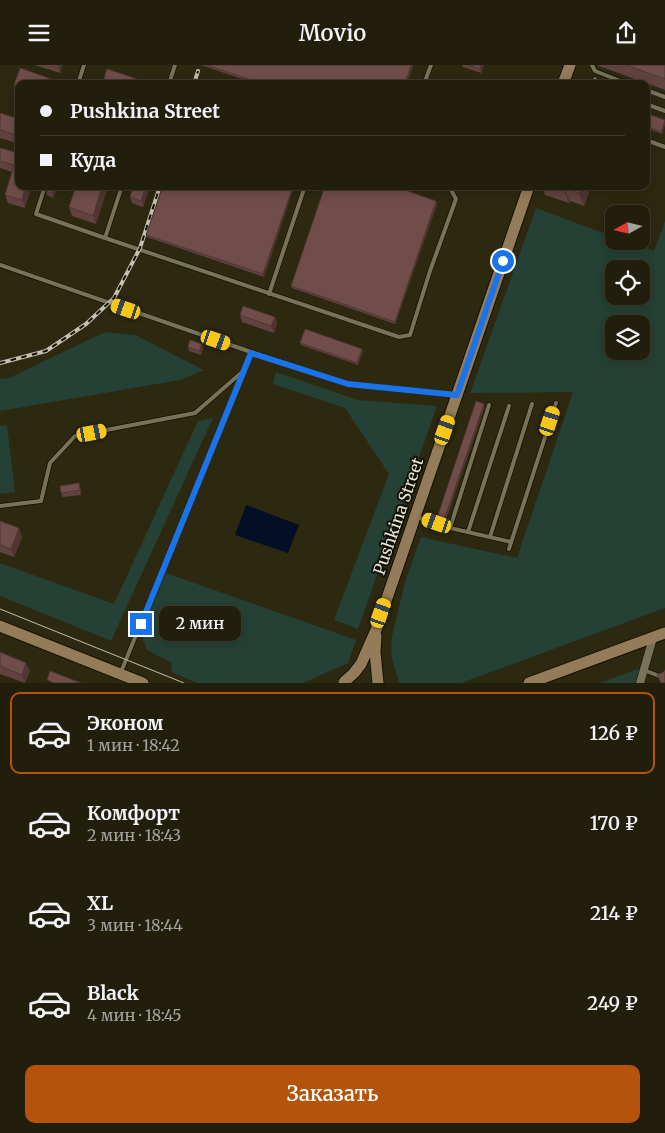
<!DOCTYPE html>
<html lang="ru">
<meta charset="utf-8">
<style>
body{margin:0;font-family:Merriweather,serif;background:#2a2715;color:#f1f3f6;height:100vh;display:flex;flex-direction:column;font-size:19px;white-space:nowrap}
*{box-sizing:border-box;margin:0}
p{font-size:16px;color:#a2a29d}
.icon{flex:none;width:28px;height:28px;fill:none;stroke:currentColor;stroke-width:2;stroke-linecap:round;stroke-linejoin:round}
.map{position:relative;height:618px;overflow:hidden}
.details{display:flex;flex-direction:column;background:#221e0c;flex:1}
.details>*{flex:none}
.hud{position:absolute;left:15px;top:15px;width:635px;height:110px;border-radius:10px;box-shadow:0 2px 12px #0003,0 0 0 1px #3f3c2d;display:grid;align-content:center;height:110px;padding:0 25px;background:#221e0c}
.needle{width:32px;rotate:262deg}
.controls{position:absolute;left:605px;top:140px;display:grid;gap:10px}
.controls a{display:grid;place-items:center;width:45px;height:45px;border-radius:10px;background:#221e0c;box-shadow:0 2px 12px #0003,0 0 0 1px #3f3c2d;font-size:25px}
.end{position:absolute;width:22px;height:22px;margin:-11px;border:6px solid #1a73e8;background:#fff;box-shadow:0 0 0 2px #fff}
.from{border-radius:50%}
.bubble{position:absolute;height:35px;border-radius:10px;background:#221e0c;box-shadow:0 2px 12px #0003,0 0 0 1px #3f3c2d;font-size:16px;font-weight:600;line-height:35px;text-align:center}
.car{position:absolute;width:15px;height:30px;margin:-15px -8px;border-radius:6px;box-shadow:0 0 4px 1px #0007;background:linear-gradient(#f5c518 24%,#345 0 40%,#f5c518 0 76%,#345 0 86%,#f5c518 0)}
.hud b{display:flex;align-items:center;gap:18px;height:48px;font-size:19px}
.hud b+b{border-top:1px solid #3f3c2d}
.hud i{width:12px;height:12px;background:#f1f3f6}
ul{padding:9px 0 0;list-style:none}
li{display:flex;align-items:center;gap:15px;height:82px;margin:0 10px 8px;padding:0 15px;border:2px solid transparent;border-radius:10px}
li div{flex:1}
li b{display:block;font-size:19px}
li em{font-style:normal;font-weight:600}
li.current{border-color:#b45309}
li>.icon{width:45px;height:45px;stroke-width:1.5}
.button{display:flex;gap:10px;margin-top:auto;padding:10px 25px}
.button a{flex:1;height:58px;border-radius:10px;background:#b45309;color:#fff;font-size:20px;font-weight:600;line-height:58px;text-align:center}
header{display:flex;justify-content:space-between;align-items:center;height:65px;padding:0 25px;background:#221e0c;font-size:22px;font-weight:600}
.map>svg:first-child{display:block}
.green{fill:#254034;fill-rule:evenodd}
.water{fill:#020f24}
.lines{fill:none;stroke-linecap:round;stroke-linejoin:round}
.lane-casing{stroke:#161100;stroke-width:5.5}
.street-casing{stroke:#161100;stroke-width:9}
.secondary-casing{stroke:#161100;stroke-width:13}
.lane{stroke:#777258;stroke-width:4}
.street{stroke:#777258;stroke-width:8}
.secondary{stroke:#947b59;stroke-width:11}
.tram{stroke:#c2c0af;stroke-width:1}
.rail-casing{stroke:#c2c0af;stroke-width:4}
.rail{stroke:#131107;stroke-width:2;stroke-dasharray:5.5;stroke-linecap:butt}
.wall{fill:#61423f}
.shaded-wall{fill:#4f3633}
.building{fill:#714d49;stroke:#4f3633}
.route{stroke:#1a73e8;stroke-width:6}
.labels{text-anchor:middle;stroke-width:4;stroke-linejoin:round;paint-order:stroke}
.street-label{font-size:16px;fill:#ebe9da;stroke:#131107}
</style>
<header><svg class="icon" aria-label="menu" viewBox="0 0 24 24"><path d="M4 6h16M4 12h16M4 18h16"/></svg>Movio<svg class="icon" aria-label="share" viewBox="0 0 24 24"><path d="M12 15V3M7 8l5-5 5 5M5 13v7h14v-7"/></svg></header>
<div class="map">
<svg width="665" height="618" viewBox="0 0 665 618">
<rect width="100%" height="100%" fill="#2d2810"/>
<g class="green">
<path d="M536,143L614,172V176H626L654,186L665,156V543L461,618H399L392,593L391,582L392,571L405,517L421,472L517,493L573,327L470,328ZM614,204H641V231H614ZM614,259H641V286H614Z"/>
<path d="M105,267L135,270L204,305L180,315L0,346V314L9,313Z"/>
<path d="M276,307L358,335L437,341L358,564L334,555L389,409L345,343L273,319Z"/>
<path d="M213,353L111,576L0,531V498L114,539L198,356Z"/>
<path d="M7,360L15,427L0,429V361Z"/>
<path d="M166,508L356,575L348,598L303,618H198L171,607L172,598L147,585L143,575V564Z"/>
<path d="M640,603L635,618H600Z"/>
</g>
<path class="water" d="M246,440L299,460L288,488L235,470Z"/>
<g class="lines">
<g class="lane-casing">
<g id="lane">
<path d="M592,0L595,6L628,19"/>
<path d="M78,19L84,0"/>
<path d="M169,19L175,0"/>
<path d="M424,19L431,0"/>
<path d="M594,19L595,14"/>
<path d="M646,25L665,32"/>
<path d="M646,39L665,46"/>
<path d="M646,75L665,82"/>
<path d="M45,121L36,149L105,173"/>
<path d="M122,121L105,173L399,272L410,270L430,206L456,134L449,121"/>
<path d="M0,200L251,287L348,319L455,330"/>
<path d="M269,229L305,121"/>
<path d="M0,441L41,436L50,398L75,371L195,348L241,308"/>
<path d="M417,452L450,463L511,477"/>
<path d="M450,463L489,340"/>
<path d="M468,467L509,341"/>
<path d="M490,472L532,339"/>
<path d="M509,484L556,338"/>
<path d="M644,605L664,613L665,617"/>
<path d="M121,607L251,287"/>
</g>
</g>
<g class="street-casing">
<path id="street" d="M640,618L653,573"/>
</g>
<g class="secondary-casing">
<g id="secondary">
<path d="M563,19L570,0"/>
<path d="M0,561L143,618"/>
<path d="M376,571L375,587L378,618"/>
<path d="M344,617L354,608L361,599L376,565L529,121"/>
<path d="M529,618L665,568"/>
</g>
</g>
<use href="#lane" class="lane"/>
<use href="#street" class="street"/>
<use href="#secondary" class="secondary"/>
<path class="tram" d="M0,544L184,618"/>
<g class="rail-casing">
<g id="rail">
<path d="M194,19L198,6"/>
<path d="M0,298L46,286L86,259L114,233L140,183L160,121"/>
</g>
</g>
<use href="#rail" class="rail"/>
</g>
<g class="wall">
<path d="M35,0H62L60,8Z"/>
<path d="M201,0H413L407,19H257Z"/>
<path d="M462,0H484L481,8L463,2Z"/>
<path d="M598,0H665V25L599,1Z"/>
<path d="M19,19V29L17,28L14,20Z"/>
<path d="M0,48L19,54V79L0,73Z"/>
<path d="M646,48L665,55L662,69L646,63Z"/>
<path d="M0,83L19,88L25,143L8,138L5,130L12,107L0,103Z"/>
<path d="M48,121H57V123L53,133L47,130L46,126Z"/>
<path d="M108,121L96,159L72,151L69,142Z"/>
<path d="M163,121H294L264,212L147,172L146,170Z"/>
<path d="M460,121H469L468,124Z"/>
<path d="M542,121H591L584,141L570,136L569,138L545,130Z"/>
<path d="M149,125L143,142L132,138L130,132Z"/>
<path d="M436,136L437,139L395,259L292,223L291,221Z"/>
<path d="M240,250L277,258L274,268L242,257Z"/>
<path d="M300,278L363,286L358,300L301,280Z"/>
<path d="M202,279L203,283L201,290L189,286L188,282Z"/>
<path d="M485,341L445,457L437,455V453Z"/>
<path d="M80,422L81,430L63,432L61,428Z"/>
<path d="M0,456L22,472L14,492L0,487Z"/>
<path d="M0,587L30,606L25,618L0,609Z"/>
</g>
<g class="shaded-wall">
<path d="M58,0H62L60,8L58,2Z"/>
<path d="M411,0H413L407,19H405Z"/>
<path d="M481,0H484L481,8L480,4Z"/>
<path d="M665,56V60L662,69L661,67Z"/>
<path d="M26,121H32L25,143L22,135Z"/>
<path d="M55,121H57V123L53,133L52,128Z"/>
<path d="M102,121H108L96,159L93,151Z"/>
<path d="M146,121H147L149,125L143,142L141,136Z"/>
<path d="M293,121H294L264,212L263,209Z"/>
<path d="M582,121H591L584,141L579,128Z"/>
<path d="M565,123L570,136L569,138L564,126Z"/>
<path d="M436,136L437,139L395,259V257Z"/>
<path d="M275,252L277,258L274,268L271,261Z"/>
<path d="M202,279L203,283L201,290L199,286Z"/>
<path d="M362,284L363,286L358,300L357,298Z"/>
<path d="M484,339L485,341L445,457L444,455Z"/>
<path d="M19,463L22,472L14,492L11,484Z"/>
<path d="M26,598L30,606L24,618L22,610Z"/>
</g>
<g class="building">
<path d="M206,0H411L405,19H263Z"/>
<path d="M468,0H481L480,4Z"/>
<path d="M626,0H665V14Z"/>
<path d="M20,3L57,16L56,19H19V21L14,20Z"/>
<path d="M107,4L137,14L135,19H110L103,17Z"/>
<path d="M0,48L19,54V71L0,65Z"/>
<path d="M646,48L665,55L661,67L646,61Z"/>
<path d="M0,83L19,88V121H26L22,135L5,130L14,100L0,96Z"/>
<path d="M48,121H55L52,128L46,126Z"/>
<path d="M76,121H102L93,151L69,142Z"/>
<path d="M133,121H146L141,136L130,132Z"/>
<path d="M163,121H293L263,209L146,170Z"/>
<path d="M325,121H393L436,136L395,257L291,221Z"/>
<path d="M552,121H582L579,128L565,123L564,126Z"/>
<path d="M243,241L275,252L271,261L240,250Z"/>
<path d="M305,264L362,284L357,298L300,278Z"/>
<path d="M190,275L202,279L199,286L188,282Z"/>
<path d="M476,336L484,339L444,455L437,453Z"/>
<path d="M79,418L80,425L61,428L60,421Z"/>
<path d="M0,456L19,463L11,484L0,480Z"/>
<path d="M0,587L26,598L22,610L0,601Z"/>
<path d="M665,605V618H661L657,609L662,608Z"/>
<path d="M50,606L81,618H54L47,615Z"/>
</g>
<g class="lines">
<path class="route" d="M141,559L251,288L348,319L457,330L503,196"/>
</g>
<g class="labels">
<g class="street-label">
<text transform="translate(398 451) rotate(-71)" y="6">Pushkina Street</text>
</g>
</g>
</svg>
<div class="controls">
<a><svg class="needle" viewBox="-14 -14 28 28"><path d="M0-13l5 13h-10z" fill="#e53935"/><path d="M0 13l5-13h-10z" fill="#a2a29d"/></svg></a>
<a><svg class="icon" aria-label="locate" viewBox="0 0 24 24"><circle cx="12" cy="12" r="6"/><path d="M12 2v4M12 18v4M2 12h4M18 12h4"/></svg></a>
<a><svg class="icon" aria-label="layers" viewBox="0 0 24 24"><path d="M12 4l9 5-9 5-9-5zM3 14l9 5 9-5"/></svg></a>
</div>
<i class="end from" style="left:503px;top:196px"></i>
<i class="end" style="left:141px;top:559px"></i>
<div class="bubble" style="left:159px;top:541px;width:82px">2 мин</div>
<i class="car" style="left:126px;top:244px;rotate:289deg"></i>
<i class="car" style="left:216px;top:275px;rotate:109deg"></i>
<i class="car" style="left:550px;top:356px;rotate:18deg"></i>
<i class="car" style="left:445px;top:365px;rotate:19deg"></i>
<i class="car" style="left:92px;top:368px;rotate:79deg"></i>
<i class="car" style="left:437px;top:458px;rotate:289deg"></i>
<i class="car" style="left:381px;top:548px;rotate:19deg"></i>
<div class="hud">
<b><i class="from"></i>Pushkina Street</b>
<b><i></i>Куда</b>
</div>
</div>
<section class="details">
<ul>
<li class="current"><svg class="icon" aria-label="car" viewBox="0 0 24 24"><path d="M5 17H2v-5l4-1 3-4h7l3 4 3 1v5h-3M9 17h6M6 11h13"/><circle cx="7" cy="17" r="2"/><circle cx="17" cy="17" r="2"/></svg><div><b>Эконом</b><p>1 мин · 18:42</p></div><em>126 ₽</em></li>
<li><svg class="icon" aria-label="car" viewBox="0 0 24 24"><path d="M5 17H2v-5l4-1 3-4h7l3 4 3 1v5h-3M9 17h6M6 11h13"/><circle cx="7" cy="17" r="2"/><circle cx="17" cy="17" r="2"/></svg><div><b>Комфорт</b><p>2 мин · 18:43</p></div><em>170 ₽</em></li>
<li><svg class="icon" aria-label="car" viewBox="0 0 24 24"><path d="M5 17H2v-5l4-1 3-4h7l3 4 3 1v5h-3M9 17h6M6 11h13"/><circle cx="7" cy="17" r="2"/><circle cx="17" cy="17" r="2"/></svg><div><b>XL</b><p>3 мин · 18:44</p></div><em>214 ₽</em></li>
<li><svg class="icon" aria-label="car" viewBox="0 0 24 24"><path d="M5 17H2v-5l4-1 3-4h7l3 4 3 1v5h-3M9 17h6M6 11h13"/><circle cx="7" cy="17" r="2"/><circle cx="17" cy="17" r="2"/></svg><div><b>Black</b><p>4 мин · 18:45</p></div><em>249 ₽</em></li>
</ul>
<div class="button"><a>Заказать</a></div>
</section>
